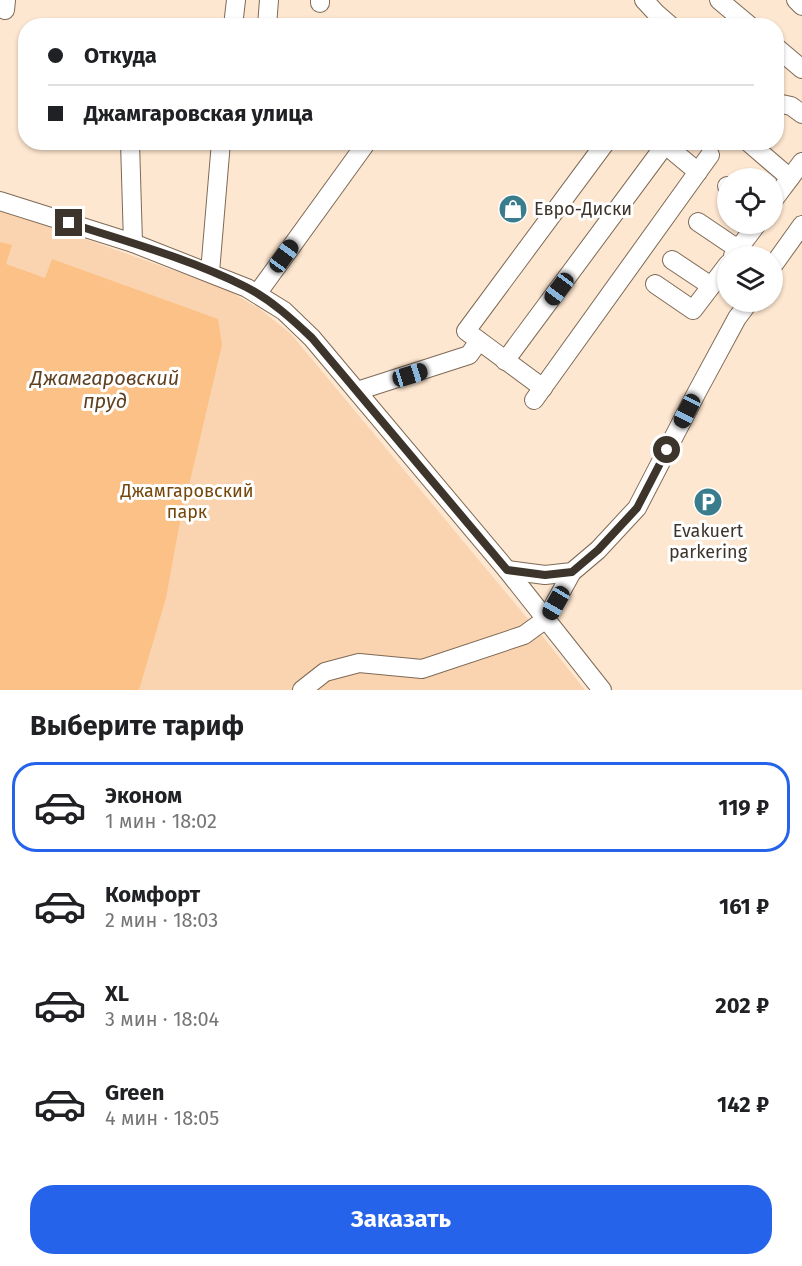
<!DOCTYPE html>
<html lang="ru">
<meta charset="utf-8">
<style>
body{margin:0;font-family:"Fira Sans",sans-serif;background:#f6f6f6;color:#202124;height:100vh;display:flex;flex-direction:column;font-size:22px;white-space:nowrap}
*{box-sizing:border-box;margin:0}
p{font-size:20px;color:#757577}
.icon{flex:none;width:33px;height:33px;fill:none;stroke:currentColor;stroke-width:2;stroke-linecap:round;stroke-linejoin:round}
.map{position:relative;height:690px;overflow:hidden}
.panel{display:flex;flex-direction:column;background:#fff;flex:1}
.panel>*{flex:none}
.banner{position:absolute;left:18px;top:18px;width:766px;height:132px;border-radius:24px;box-shadow:0 2px 4px #0004;display:grid;align-content:center;height:132px;padding:0 30px;background:#fff}
.controls{position:absolute;left:717px;top:168px;display:grid;gap:12px}
.controls a{display:grid;place-items:center;width:66px;height:66px;border-radius:50%;background:#fff;box-shadow:0 2px 4px #0004;font-size:30px}
.end{position:absolute;width:27px;height:27px;margin:-14px;border:8px solid #3d342b;background:#fff;box-shadow:0 0 0 3px #fff}
.from{border-radius:50%}
.car{position:absolute;width:18px;height:36px;margin:-18px -9px;border-radius:8px;box-shadow:0 0 4px 2px #0007;background:linear-gradient(#222 24%,#8ab4d8 0 40%,#222 0 76%,#8ab4d8 0 86%,#222 0)}
.banner b{display:flex;align-items:center;gap:21px;height:57px;font-size:22px}
.banner b+b{border-top:2px solid #e0e0e0}
.banner i{width:15px;height:15px;background:#202124}
ul{padding:0;list-style:none}
li{display:flex;align-items:center;gap:18px;height:90px;margin:0 12px 9px;padding:0 18px;border:3px solid transparent;border-radius:24px}
li div{flex:1}
li b{display:block;font-size:22px}
li em{font-style:normal;font-weight:700}
li.selected{border-color:#2563eb}
li>.icon{width:54px;height:54px;stroke-width:1.5}
h2{padding:0 30px;font-size:27px;line-height:72px}
.primary-button{display:flex;gap:12px;margin-top:auto;padding:12px 30px}
.primary-button a{flex:1;height:69px;border-radius:24px;background:#2563eb;color:#fff;font-size:24px;font-weight:700;line-height:69px;text-align:center}
.map>svg:first-child{display:block}
.green{fill:#fad4b0}
.water{fill:#fcc186}
.lines{fill:none;stroke-linecap:round;stroke-linejoin:round}
.minor-casing{stroke:#7e6a56;stroke-width:20}
.minor{stroke:#fff;stroke-width:18}
.route{stroke:#3d342b;stroke-width:8}
.labels{text-anchor:middle;stroke-width:6;stroke-linejoin:round;paint-order:stroke}
.poi-label{font-size:18px;fill:#3d342b;stroke:#fff;text-anchor:start}
.park-label{font-size:18px;fill:#76470b;stroke:#fff}
.water-label{font-size:20px;font-style:italic;fill:#604222;stroke:#fff}
</style>
<div class="map">
<svg width="802" height="690" viewBox="0 0 802 690">
<rect width="100%" height="100%" fill="#fee7d0"/>
<path class="green" d="M0,211L57,229L226,289L260,309L291,334L547,642L585,690H0Z"/>
<path class="water" d="M0,242L12,245L6,264L45,278L52,259L218,319L222,345L178,532L166,598L139,690H0Z"/>
<g class="lines">
<g class="minor-casing">
<g id="minor">
<path d="M644,0L656,13L671,26"/>
<path d="M719,0L750,26"/>
<path d="M796,0L802,6"/>
<path d="M320,3V0"/>
<path d="M5,10L6,0"/>
<path d="M233,26L236,0"/>
<path d="M267,26L269,0"/>
<path d="M777,48L802,69"/>
<path d="M777,103L791,106L802,114"/>
<path d="M130,142L133,243"/>
<path d="M662,142L698,172"/>
<path d="M748,142L790,178"/>
<path d="M727,186L728,187"/>
<path d="M0,201L133,243L247,288L284,311L312,338L507,570L602,690"/>
<path d="M772,202L802,162"/>
<path d="M698,222L738,249"/>
<path d="M733,256L757,224"/>
<path d="M672,260L711,286"/>
<path d="M772,267L802,225"/>
<path d="M210,272L221,142"/>
<path d="M655,284L693,310L728,264"/>
<path d="M257,294L367,142"/>
<path d="M505,361L665,145"/>
<path d="M543,388L466,331L606,142"/>
<path d="M357,391L469,355L479,341"/>
<path d="M534,400L710,155"/>
<path d="M507,570L545,575L572,572L598,550L637,508L697,392L737,318L749,302"/>
<path d="M302,690L325,672L359,663L422,669L524,635L546,619L572,572"/>
</g>
</g>
<use href="#minor" class="minor"/>
</g>
<g class="lines">
<path class="route" d="M69,223C126,241 193,260 246,287C271,300 292,319 312,338L507,570L545,575L572,572L598,550L637,508L667,450"/>
</g>
<defs>
<g id="shop-disc" transform="scale(1.5)"><circle r="9.5" fill="#397c8c" stroke="#fff"/><path d="M-5-2.5h2.3a2.7 3.5 0 0 1 5.4 0H5L5.5 6h-11ZM-1.5-2.5h3a1.5 2.3 0 0 0-3 0Z" fill="#fff"/></g>
<g id="parking-disc" transform="scale(1.5)"><circle r="9.5" fill="#397c8c" stroke="#fff"/><path d="M-3.5-5.5H1a3.5 3.5 0 0 1 0 7H-1V5.5H-3.5ZM-1-3.4V-.6H.8a1.4 1.4 0 0 0 0-2.8Z" fill="#fff"/></g>
</defs>
<g fill-rule="evenodd">
<use href="#shop-disc" x="513" y="209"/>
<use href="#parking-disc" x="708" y="502"/>
</g>
<g class="labels">
<g class="poi-label">
<text x="534" y="215">Евро-Диски</text>
<text x="708" y="537" text-anchor="middle">Evakuert<tspan x="708" dy="21">parkering</tspan></text>
</g>
<g class="park-label">
<text x="187" y="497">Джамгаровский<tspan x="187" dy="21">парк</tspan></text>
</g>
<g class="water-label">
<text x="105" y="385">Джамгаровский<tspan x="105" dy="23">пруд</tspan></text>
</g>
</g>
</svg>
<div class="controls">
<a><svg class="icon" aria-label="locate" viewBox="0 0 24 24"><circle cx="12" cy="12" r="6"/><path d="M12 2v4M12 18v4M2 12h4M18 12h4"/></svg></a>
<a><svg class="icon" aria-label="layers" viewBox="0 0 24 24"><path d="M12 4l9 5-9 5-9-5zM3 14l9 5 9-5"/></svg></a>
</div>
<i class="end from" style="left:667px;top:450px"></i>
<i class="end" style="left:69px;top:223px"></i>
<i class="car" style="left:284px;top:256px;rotate:36deg"></i>
<i class="car" style="left:559px;top:289px;rotate:217deg"></i>
<i class="car" style="left:410px;top:375px;rotate:73deg"></i>
<i class="car" style="left:687px;top:411px;rotate:207deg"></i>
<i class="car" style="left:556px;top:603px;rotate:210deg"></i>
<div class="banner">
<b><i class="from"></i>Откуда</b>
<b><i></i>Джамгаровская улица</b>
</div>
</div>
<section class="panel">
<h2>Выберите тариф</h2>
<ul>
<li class="selected"><svg class="icon" aria-label="car" viewBox="0 0 24 24"><path d="M5 17H2v-5l4-1 3-4h7l3 4 3 1v5h-3M9 17h6M6 11h13"/><circle cx="7" cy="17" r="2"/><circle cx="17" cy="17" r="2"/></svg><div><b>Эконом</b><p>1 мин · 18:02</p></div><em>119 ₽</em></li>
<li><svg class="icon" aria-label="car" viewBox="0 0 24 24"><path d="M5 17H2v-5l4-1 3-4h7l3 4 3 1v5h-3M9 17h6M6 11h13"/><circle cx="7" cy="17" r="2"/><circle cx="17" cy="17" r="2"/></svg><div><b>Комфорт</b><p>2 мин · 18:03</p></div><em>161 ₽</em></li>
<li><svg class="icon" aria-label="car" viewBox="0 0 24 24"><path d="M5 17H2v-5l4-1 3-4h7l3 4 3 1v5h-3M9 17h6M6 11h13"/><circle cx="7" cy="17" r="2"/><circle cx="17" cy="17" r="2"/></svg><div><b>XL</b><p>3 мин · 18:04</p></div><em>202 ₽</em></li>
<li><svg class="icon" aria-label="car" viewBox="0 0 24 24"><path d="M5 17H2v-5l4-1 3-4h7l3 4 3 1v5h-3M9 17h6M6 11h13"/><circle cx="7" cy="17" r="2"/><circle cx="17" cy="17" r="2"/></svg><div><b>Green</b><p>4 мин · 18:05</p></div><em>142 ₽</em></li>
</ul>
<div class="primary-button"><a>Заказать</a></div>
</section>
